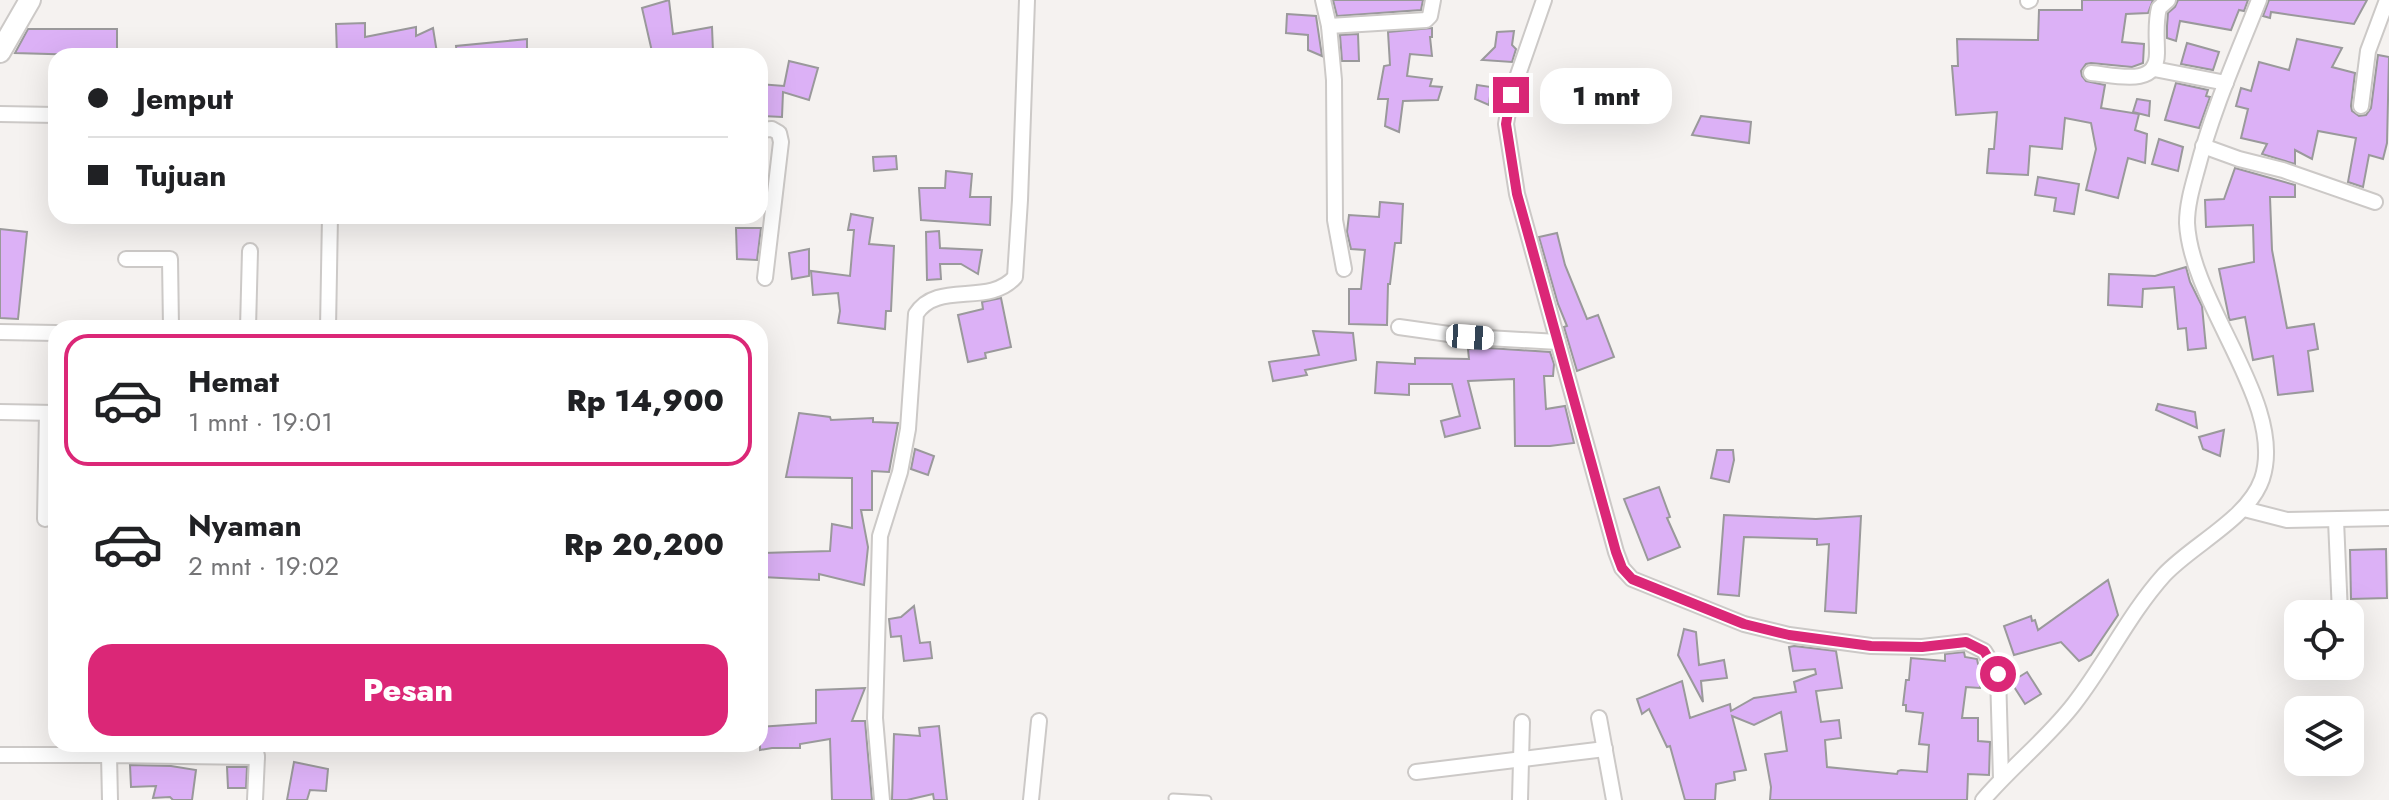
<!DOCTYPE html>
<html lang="id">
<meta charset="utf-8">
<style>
body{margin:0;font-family:Jost,sans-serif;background:#f2f2f2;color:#202124;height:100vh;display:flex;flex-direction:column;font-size:30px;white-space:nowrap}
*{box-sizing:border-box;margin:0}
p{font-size:26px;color:#757577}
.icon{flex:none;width:44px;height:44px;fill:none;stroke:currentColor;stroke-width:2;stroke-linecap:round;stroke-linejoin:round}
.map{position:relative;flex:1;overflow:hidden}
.details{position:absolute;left:48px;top:320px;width:720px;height:432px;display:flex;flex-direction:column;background:#fff;border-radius:24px;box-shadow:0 8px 32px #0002}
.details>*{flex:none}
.guide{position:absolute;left:48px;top:48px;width:720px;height:176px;border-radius:24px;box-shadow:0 8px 32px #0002;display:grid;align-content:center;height:176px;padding:0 40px;background:#fff}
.tools{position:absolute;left:2284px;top:600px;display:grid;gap:16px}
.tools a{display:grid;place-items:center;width:80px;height:80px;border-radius:16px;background:#fff;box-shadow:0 8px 32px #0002;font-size:40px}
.end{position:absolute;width:36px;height:36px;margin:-18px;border:10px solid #db2777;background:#fff;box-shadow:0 0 0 4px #fff}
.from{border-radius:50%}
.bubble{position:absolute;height:56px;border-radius:24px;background:#fff;box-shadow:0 8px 32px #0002;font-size:26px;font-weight:800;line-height:56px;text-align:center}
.car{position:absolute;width:24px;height:48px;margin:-24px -12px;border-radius:10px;box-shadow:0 0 6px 2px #0007;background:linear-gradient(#fff 24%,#345 0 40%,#fff 0 76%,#345 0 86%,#fff 0)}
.guide b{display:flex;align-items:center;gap:28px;height:76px;font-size:30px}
.guide b+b{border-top:2px solid #e0e0e0}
.guide i{width:20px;height:20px;background:#202124}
ul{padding:14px 0 0;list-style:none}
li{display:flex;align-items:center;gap:24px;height:132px;margin:0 16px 12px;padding:0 24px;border:4px solid transparent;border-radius:24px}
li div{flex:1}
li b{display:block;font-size:30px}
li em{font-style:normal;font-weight:800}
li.active{border-color:#db2777}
li>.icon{width:72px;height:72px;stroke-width:1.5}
.primary-button{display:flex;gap:16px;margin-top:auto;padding:16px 40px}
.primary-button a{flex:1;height:92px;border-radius:24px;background:#db2777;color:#fff;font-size:32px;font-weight:800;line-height:92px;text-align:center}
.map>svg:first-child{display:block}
.building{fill:#dcb1f6;stroke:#9a999b;stroke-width:2}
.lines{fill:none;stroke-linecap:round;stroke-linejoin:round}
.lane-casing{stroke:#ccc9c7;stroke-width:11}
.street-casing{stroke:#ccc9c7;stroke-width:18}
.secondary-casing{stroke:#ccc9c7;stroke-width:24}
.lane{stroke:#fff;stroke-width:7}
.street{stroke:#fff;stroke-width:14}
.secondary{stroke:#fff;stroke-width:20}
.route{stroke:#db2777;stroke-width:10}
</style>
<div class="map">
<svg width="2389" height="800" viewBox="0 0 2389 800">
<rect width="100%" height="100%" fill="#f5f2f0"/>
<g class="building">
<path d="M669,0L673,34L712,27L713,52L653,56L642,8Z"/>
<path d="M1333,0H1423L1421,10L1337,16Z"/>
<path d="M2082,0H2153L2148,13L2126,14L2122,42L2144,44L2143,63L2132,67L2091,63L2086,64L2081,71L2082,76L2086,81L2105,85L2101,108L2139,114L2135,130L2147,134L2145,163L2128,158L2118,198L2086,190L2096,149L2091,123L2065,118L2062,149L2030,146L2028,175L1987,173L1989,149H1994L1997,112L1956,115L1952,66H1958L1957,39L2038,40L2039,10H2082Z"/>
<path d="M2178,0H2248L2244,11L2239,10L2231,30L2180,21L2176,41L2167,38V26L2168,13L2175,7Z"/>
<path d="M2269,0H2367L2354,24L2271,12L2270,18L2263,16Z"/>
<path d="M1287,14L1316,16L1322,56L1308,50V35L1286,33Z"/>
<path d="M365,23V37L416,27V36L433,28L437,53L420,56H337L336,24Z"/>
<path d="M1432,28V37H1430L1432,56L1410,54L1407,76L1432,79L1430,86L1442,87L1438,100L1403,101L1399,132L1385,126L1388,99H1378L1384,66L1390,65L1388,32Z"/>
<path d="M28,29H117V56L15,53Z"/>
<path d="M1514,31L1512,45L1516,49L1512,62L1482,60L1495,47L1497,32Z"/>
<path d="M1358,34L1359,61H1342L1340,35Z"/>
<path d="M527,39V56H457L456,46Z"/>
<path d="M2297,39L2342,48L2332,67L2355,73L2351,106L2352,111L2359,116L2366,115L2371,108L2378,55L2389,57L2387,143L2383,159L2369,155L2363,187L2348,182L2356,138L2318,131L2312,159L2295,150V164L2262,154L2267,144L2241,138L2248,109L2236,106L2241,88L2251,91L2259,62L2289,70Z"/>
<path d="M2187,43L2219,52L2213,70L2181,64Z"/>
<path d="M789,61L818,68L809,100L783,92L782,117L760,116V84L784,86Z"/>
<path d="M2176,83L2208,90L2206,96L2210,97L2199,128L2165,120Z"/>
<path d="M1477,85L1491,87L1489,105L1475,99Z"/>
<path d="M2137,99L2150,101L2149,116L2133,112Z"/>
<path d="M1701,116L1751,122L1749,143L1692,135Z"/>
<path d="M2159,139L2183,147L2178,171L2152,164Z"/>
<path d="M896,156L897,169L874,171L873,157Z"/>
<path d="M2235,168L2295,185V197H2270L2272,250L2287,328L2314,324L2318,349L2308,351L2313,391L2278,395L2273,356L2253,360L2245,317L2230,320L2229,318L2219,269L2254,262L2253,225L2206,227L2205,200L2224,199Z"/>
<path d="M946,171L972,174L970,197H991L990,225L921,220L919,188H945Z"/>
<path d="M2038,177L2079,184L2074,214L2054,211L2056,198L2035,195Z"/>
<path d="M1380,202L1403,204L1401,243H1395L1390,284H1388L1387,325L1349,324V289H1361L1365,250L1351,249L1347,232L1349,215L1379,217Z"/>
<path d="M851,214L873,218L869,244L894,246L891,311H886L885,329L838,323L840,311L838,293L813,295L811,271L850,276L854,230H848Z"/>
<path d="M736,228H761L757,260L737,259Z"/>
<path d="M0,229L27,232L18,319L0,318Z"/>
<path d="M939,231L940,248L982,250L978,274L961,264H940L941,279L927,280L926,232Z"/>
<path d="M1557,233L1565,265L1587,319L1598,315L1614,357L1577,371L1564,327L1567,326L1558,304L1539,237Z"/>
<path d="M809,249V276L792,279L789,253Z"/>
<path d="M2186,267L2190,282L2202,306L2206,348L2188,350L2186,328L2178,329L2174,287L2143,289L2142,307L2108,305L2109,274L2155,276Z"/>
<path d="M1001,298L1011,347L985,353L986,358L968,362L958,315L983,309L982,302Z"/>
<path d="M1313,331L1353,333L1356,360L1305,370L1307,375L1273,381L1269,362L1319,355Z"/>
<path d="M1488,348L1550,352L1554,364L1553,376H1544L1546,409L1565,406L1574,443L1550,446H1515L1514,379L1468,381L1480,428L1445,437L1441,421L1460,416L1452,384H1409V395L1375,393L1377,362L1415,364V358L1469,359L1468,349Z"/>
<path d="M2158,404L2195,412L2197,428L2156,410Z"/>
<path d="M799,413L830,417L831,420L873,418V422L898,423L889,472L872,471V510H861L868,547L864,585L819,574V580L760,577V553L830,551L832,524L852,528V478L786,477Z"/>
<path d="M2224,430L2220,456L2203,449L2199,437Z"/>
<path d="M915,449L934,456L928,475L911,469Z"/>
<path d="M1717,450H1733L1734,460L1729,482L1711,478Z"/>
<path d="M1659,487L1670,517L1667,518L1680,547L1648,560L1624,499Z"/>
<path d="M1724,515L1816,519L1861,516L1856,613L1825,611L1829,544L1817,545V539L1744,537L1739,596L1718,594Z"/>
<path d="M2386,549L2387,598L2351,599L2350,550Z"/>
<path d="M2108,580L2118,615L2091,655L2079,661L2061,642L2014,655L2004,626L2031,616L2032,621L2035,620L2038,630Z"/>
<path d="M914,606L920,643L930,642L932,658L904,661L901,636L891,637L889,619L901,617Z"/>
<path d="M1684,629L1696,632L1699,665L1724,660L1727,678L1701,681L1703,702L1678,655Z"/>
<path d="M1794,646L1836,651L1842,688L1816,691L1821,722L1839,720L1841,738L1825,740L1827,767L1897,774L1898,771L1901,770L1927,772L1929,745L1919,744L1923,713L1906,711V705H1903L1906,680H1909L1911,658L1945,661V654L1964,652L1965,657L1977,659L1978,664L1981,666L1980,688L1966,687L1962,718H1978V741L1990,742L1989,775L1968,774L1967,800H1770L1771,787L1765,754L1787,751L1781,712L1754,725L1732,716L1746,770L1734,772L1735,780L1716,784L1715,800H1685L1670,746L1667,747L1649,709L1642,714L1637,699L1682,681L1690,718L1730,704L1731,711L1754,698L1796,692L1794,682L1816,674L1815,669L1793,671L1789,647Z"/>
<path d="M2027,672L2041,694L2025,704L2011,682Z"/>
<path d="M865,688L852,721H865L872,800H832L830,739L800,744V748H772L760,750V727L816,723V690Z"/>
<path d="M939,726L947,800H934L933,794L907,800H892L894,734L920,736L919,728Z"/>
<path d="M294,762L328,769L326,791L310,790L307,800H287Z"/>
<path d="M130,765L171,766L196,770L192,800H173L170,797L153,798L156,786L131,787Z"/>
<path d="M227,767H247L246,788H228Z"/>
</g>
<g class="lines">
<g class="lane-casing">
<path id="lane" d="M1173,798L1207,800"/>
</g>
<g class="street-casing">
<g id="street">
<path d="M1323,0L1329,26L1334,80L1335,220L1344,269"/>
<path d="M1544,0L1511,95L1506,124L1517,194L1616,552L1622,568L1632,579L1744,624L1789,635L1871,646L1922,647L1966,642L1984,651L1998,674L2001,779"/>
<path d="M2028,1L2030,0"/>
<path d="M1329,26L1426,20L1430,16L1433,0"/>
<path d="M2154,69L2226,83"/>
<path d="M2091,73C2115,75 2157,88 2157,53C2157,37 2155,24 2159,8L2168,0"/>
<path d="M2361,106L2368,51L2387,0"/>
<path d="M0,114L56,115"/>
<path d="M760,130L772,129L779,133L781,142L765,278"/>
<path d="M2203,146L2239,159L2283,170L2375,202"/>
<path d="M126,259H170L171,328"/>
<path d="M1399,327L1470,337L1558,342"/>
<path d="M248,328L250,251"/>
<path d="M328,328L330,216"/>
<path d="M0,332L56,333"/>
<path d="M0,412L56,413"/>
<path d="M2244,509L2287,520L2389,518"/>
<path d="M45,519L47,413"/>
<path d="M2336,520L2340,614"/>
<path d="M1599,718L1614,800"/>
<path d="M255,744L257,757L255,800"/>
<path d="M0,755H109"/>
<path d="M1416,772L1605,749"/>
<path d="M110,800L109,755L257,757"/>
<path d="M882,800L875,718L880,536L900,472L908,429L916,314C937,280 989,307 1015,277L1020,200L1027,0"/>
<path d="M1031,800L1039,721"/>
<path d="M1520,800L1522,722"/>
<path d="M1983,800C2012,766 2047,739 2074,704C2106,663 2129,614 2164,575C2193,544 2248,519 2262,479C2287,404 2191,305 2187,223C2187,205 2192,188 2197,170C2212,111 2237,56 2259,0"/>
</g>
</g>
<g class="secondary-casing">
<path id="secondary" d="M0,52L30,0"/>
</g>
<use href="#lane" class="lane"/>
<use href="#street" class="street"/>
<use href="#secondary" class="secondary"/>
</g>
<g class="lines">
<path class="route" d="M1511,95L1506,124L1517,194L1616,552L1622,568L1632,579L1744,624L1789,635L1871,646L1922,647L1966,642L1984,651L1998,674"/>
</g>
</svg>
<div class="tools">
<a><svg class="icon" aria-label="locate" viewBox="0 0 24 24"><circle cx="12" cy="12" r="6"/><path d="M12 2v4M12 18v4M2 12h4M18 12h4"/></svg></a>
<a><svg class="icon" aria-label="layers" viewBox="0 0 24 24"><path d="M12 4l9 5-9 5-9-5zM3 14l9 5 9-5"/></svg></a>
</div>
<i class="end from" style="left:1998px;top:674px"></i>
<i class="end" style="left:1511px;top:95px"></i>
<div class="bubble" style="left:1540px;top:68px;width:132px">1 mnt</div>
<i class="car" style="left:1470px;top:337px;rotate:94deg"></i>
<div class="guide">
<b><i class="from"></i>Jemput</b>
<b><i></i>Tujuan</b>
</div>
<section class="details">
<ul>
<li class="active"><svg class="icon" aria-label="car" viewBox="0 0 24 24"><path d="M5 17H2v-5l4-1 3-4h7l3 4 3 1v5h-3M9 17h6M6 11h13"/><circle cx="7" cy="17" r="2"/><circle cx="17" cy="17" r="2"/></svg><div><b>Hemat</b><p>1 mnt · 19:01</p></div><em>Rp 14,900</em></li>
<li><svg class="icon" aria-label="car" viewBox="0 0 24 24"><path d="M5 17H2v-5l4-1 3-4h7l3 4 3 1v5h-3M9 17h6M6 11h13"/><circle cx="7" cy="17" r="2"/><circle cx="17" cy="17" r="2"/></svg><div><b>Nyaman</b><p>2 mnt · 19:02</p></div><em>Rp 20,200</em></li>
</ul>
<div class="primary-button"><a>Pesan</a></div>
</section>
</div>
